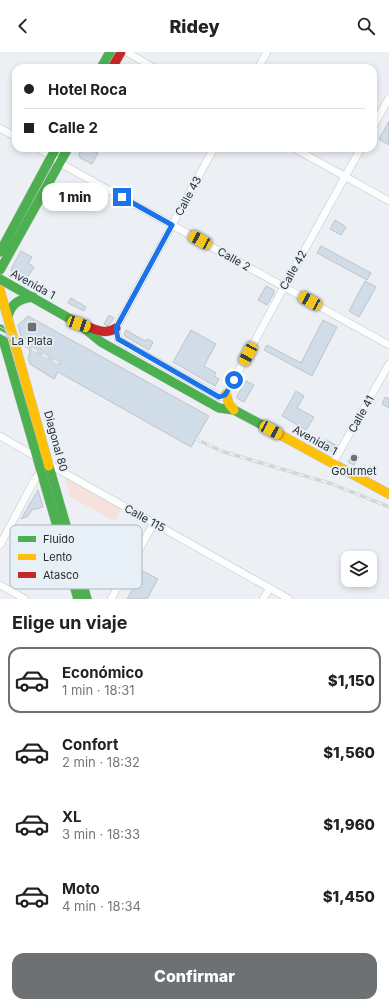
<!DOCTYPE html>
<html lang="es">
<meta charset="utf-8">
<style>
body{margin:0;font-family:Inter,sans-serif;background:#f2f2f2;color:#222;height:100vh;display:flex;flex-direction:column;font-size:15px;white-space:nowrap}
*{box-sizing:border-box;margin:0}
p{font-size:13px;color:#767676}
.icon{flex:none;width:22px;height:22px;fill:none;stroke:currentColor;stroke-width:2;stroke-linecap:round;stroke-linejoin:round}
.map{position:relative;height:547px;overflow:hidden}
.panel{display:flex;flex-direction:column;background:#fff;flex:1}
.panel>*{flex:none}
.guide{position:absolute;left:12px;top:12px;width:365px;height:88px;border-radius:12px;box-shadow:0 2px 6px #0003;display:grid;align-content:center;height:88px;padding:0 12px;background:#fff}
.fabs{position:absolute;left:341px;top:499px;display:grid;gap:8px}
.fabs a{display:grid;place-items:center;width:36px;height:36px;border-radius:8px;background:#fff;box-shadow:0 2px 6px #0003;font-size:20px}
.end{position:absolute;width:18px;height:18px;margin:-9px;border:5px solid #1a73e8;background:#fff;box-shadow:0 0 0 2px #fff}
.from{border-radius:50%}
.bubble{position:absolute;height:28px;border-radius:12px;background:#fff;box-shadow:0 2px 6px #0003;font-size:13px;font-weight:800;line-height:28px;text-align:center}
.car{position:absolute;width:12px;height:24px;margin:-12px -6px;border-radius:5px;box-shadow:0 0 3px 1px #0007;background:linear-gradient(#f5c518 24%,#345 0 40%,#f5c518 0 76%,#345 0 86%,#f5c518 0)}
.guide b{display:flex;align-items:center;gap:14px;height:38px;font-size:15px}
.guide b+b{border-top:1px solid #e0e0e0}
.guide i{width:10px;height:10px;background:#222}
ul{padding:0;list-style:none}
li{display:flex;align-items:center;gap:12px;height:66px;margin:0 8px 6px;padding:0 4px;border:2px solid transparent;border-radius:12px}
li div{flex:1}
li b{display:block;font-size:15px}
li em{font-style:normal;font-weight:800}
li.on{border-color:#6d7173}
li>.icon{width:36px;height:36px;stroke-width:1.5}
h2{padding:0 12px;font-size:18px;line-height:48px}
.action{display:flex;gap:8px;margin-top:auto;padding:8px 12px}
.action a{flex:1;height:46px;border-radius:12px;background:#6d7173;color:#fff;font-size:16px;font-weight:800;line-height:46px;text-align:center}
header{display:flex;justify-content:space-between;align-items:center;height:52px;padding:0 12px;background:#fff;font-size:18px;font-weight:800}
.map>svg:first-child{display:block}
.green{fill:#f6e1dd}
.building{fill:#d0dce7;stroke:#c1c4c7}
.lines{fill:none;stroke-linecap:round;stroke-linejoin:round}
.street-casing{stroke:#c2c5c7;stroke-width:8}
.fast-casing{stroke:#c2c5c7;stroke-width:10}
.slow-casing{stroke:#c2c5c7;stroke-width:10}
.jam-casing{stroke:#c2c5c7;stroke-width:10}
.street{stroke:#fcfdfd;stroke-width:7}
.fast{stroke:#4caf50;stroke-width:9}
.slow{stroke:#ffc107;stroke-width:9}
.jam{stroke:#c62828;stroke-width:9}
.tram{stroke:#d2d4d5;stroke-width:1}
.rail-casing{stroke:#d2d4d5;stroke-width:3.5}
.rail{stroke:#e8f0f7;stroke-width:2;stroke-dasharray:6;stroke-linecap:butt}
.route{stroke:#1a73e8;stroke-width:5}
.poi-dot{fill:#6d7173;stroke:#e8f0f7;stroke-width:1.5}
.labels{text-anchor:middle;stroke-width:3.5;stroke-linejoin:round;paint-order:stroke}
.street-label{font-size:11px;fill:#292c2e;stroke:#e8f0f7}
.poi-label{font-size:11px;fill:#292c2e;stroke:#e8f0f7}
.key{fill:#e8f0f7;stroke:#afb5bb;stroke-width:1}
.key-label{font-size:11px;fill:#292c2e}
</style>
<header><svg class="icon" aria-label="back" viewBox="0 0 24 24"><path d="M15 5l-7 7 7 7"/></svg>Ridey<svg class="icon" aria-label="search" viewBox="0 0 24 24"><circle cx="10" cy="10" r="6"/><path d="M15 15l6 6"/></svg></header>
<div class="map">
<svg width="389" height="547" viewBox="0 0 389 547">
<rect width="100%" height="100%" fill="#ecf0f4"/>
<path class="green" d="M65,426L121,457L115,469L70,445Z"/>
<g class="building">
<path d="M389,69V93L379,87Z"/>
<path d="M82,96H88L98,101L92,112L80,106L79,102Z"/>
<path d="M335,168L346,175L341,183L330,177Z"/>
<path d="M321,194L371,221L367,228L317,201Z"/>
<path d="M21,199L32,205L28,211L34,215L26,228L13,221L11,217Z"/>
<path d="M365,229L376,235L359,265L349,259Z"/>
<path d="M266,234L274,238V241L267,253L258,248Z"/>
<path d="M71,246L86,255L84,259L68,251Z"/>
<path d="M109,263L114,266L109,273L107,274L104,272Z"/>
<path d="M28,264L209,364L191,395L58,320L54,327L30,312L28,306L30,301L27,287L21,285L18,273Z"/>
<path d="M323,268L337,275L312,324L264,298L267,293L301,311Z"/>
<path d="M126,278L145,289L147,287L153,290L149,298L125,284L124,282Z"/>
<path d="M191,278L216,292L204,314L216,321L214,324L219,327L215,334L173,310Z"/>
<path d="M246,329L254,333L244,350L237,346V344Z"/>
<path d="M296,339L304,344L297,356L314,365L306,378L282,364Z"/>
<path d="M385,345L389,347V356L382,352Z"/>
<path d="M325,387L337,394L333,400L321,393Z"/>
<path d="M353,401L359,405L354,413L348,410Z"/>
<path d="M38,438L43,455L32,458L28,464L21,467Z"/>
<path d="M143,519L158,527L147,547H127Z"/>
</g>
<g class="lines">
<g class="street-casing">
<g id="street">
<path d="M127,0L154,16"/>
<path d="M258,16L267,0"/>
<path d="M373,75L389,46"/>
<path d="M0,76L16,85"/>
<path d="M37,96L52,104L60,111L389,293"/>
<path d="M214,96L116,276L118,287L122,290L218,344L221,345L226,342L284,235L361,96"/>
<path d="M294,96L389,149"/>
<path d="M0,384L38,406"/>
<path d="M47,411L289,547"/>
<path d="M333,411L389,312"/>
<path d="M0,493L35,427L44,417"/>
<path d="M0,533L25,547"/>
<path d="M111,547L154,471"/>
<path d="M263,547L270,536"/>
</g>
</g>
<g class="fast-casing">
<g id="fast">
<path d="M101,16L110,0"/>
<path d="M0,200L56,96"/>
<path d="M0,218L68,96"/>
<path d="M0,227L79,272L101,290L219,356L234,358L264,374"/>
<path d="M8,264C12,250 20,247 33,245"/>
<path d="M0,277L78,547"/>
<path d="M49,414L87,547"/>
</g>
</g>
<g class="slow-casing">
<g id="slow">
<path d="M0,238L49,414"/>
<path d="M226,342L229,352L234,358"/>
<path d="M264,374L389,442"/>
</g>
</g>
<g class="jam-casing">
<g id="jam">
<path d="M112,16L121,0"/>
<path d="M86,274C96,278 106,283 116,276"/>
</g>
</g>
<use href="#street" class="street"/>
<use href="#fast" class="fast"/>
<use href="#slow" class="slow"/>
<use href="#jam" class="jam"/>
<path class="tram" d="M0,275L62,309"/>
<g class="rail-casing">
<g id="rail">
<path d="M0,280L60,312"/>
<path d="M196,387L221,399L332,432L389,455"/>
</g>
</g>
<use href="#rail" class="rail"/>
</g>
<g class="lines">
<path class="route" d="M122,145L172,173L116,276L118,287L219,345L225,343L234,328"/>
</g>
<g class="poi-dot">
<rect x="27" y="270" width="10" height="10" rx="2"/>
<circle cx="354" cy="406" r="4"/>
</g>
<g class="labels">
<g class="street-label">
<text transform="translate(188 144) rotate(-62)" y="4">Calle 43</text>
<text transform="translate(234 207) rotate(29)" y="4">Calle 2</text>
<text transform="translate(293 218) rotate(-61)" y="4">Calle 42</text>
<text transform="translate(33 232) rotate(29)" y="4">Avenida 1</text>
<text transform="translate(361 362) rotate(-61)" y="4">Calle 41</text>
<text transform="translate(315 388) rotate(29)" y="4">Avenida 1</text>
<text transform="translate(56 389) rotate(75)" y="4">Diagonal 80</text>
<text transform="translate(145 466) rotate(29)" y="4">Calle 115</text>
</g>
<g class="poi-label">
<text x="32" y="293">La Plata</text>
<text x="354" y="423">Gourmet</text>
</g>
</g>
<rect x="10" y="473" width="132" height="64" rx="6" class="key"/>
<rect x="18" y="484" width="18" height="6" fill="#4caf50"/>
<rect x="18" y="502" width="18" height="6" fill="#ffc107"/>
<rect x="18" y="520" width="18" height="6" fill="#c62828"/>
<g class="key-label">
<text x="43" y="491">Fluido</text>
<text x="43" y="509">Lento</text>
<text x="43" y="527">Atasco</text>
</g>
</svg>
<div class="fabs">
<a><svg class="icon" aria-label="layers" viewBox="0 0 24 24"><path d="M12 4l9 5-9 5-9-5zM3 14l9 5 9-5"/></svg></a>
</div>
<i class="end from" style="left:234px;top:328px"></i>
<i class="end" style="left:122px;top:145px"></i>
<div class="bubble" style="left:42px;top:131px;width:66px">1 min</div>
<i class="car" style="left:200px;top:188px;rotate:299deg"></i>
<i class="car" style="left:310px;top:249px;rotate:299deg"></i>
<i class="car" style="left:79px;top:272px;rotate:109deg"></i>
<i class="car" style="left:248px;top:302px;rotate:208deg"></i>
<i class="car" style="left:271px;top:378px;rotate:118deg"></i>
<div class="guide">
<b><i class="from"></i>Hotel Roca</b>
<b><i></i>Calle 2</b>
</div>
</div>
<section class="panel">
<h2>Elige un viaje</h2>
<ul>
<li class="on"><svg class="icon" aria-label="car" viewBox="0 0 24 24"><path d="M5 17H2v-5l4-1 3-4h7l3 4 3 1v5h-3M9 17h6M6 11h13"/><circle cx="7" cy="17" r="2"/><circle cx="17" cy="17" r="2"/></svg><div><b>Económico</b><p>1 min · 18:31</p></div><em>$1,150</em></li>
<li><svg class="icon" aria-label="car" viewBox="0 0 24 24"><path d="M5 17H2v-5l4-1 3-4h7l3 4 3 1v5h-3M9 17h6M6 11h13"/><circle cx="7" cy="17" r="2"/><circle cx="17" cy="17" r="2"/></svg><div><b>Confort</b><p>2 min · 18:32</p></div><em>$1,560</em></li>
<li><svg class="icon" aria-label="car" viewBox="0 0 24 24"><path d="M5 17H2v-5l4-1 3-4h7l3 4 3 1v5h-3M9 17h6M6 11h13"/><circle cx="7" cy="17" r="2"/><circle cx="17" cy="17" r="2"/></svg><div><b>XL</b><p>3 min · 18:33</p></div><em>$1,960</em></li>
<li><svg class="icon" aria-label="car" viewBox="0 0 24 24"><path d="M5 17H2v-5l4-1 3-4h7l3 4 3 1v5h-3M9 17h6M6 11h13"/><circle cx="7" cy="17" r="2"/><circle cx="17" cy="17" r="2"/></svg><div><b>Moto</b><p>4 min · 18:34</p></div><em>$1,450</em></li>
</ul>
<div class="action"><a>Confirmar</a></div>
</section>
